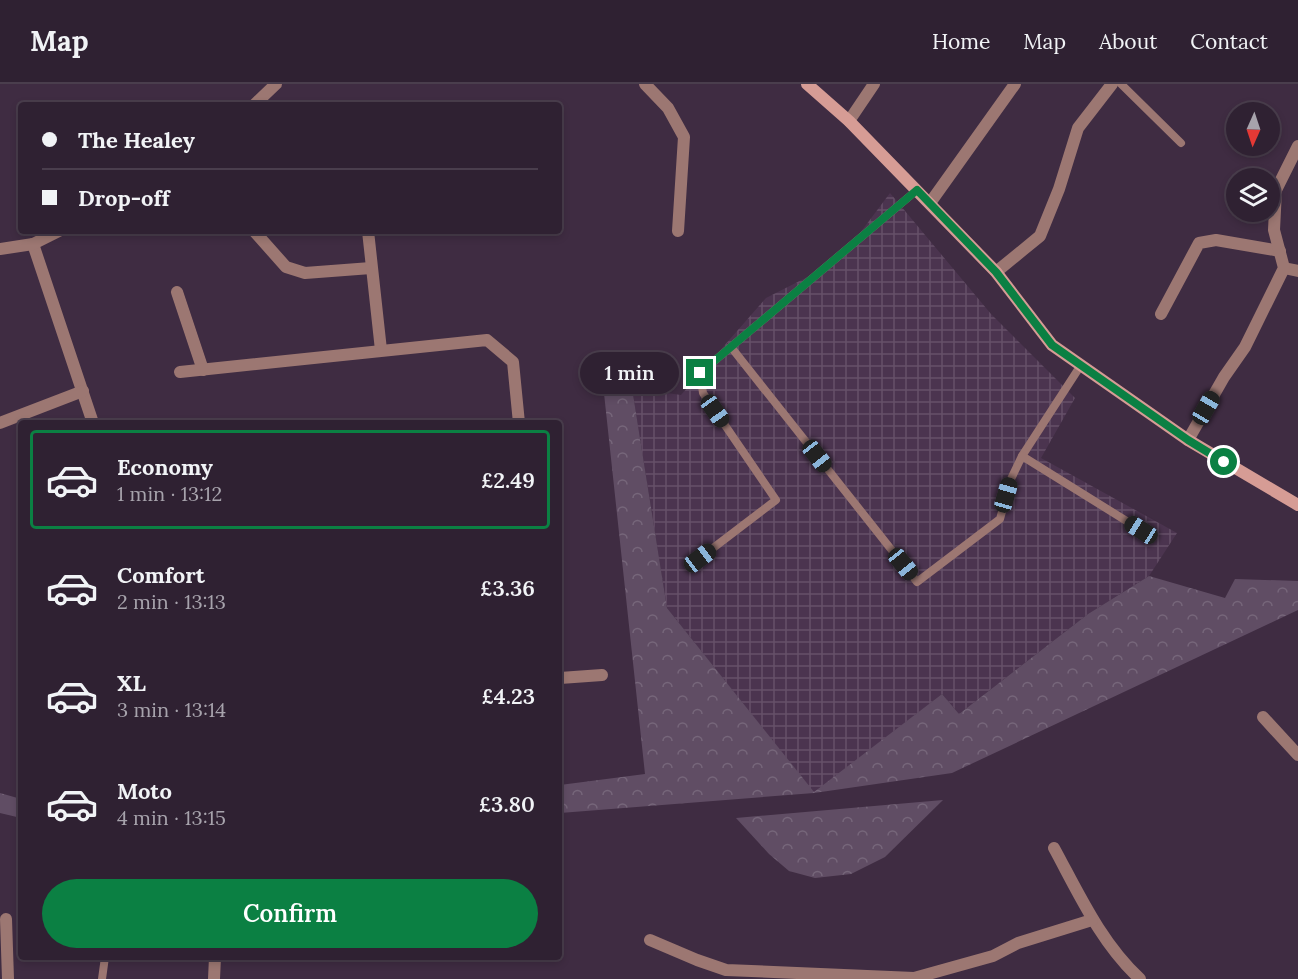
<!DOCTYPE html>
<meta charset="utf-8">
<style>
body{margin:0;font-family:Lora,serif;background:#37293a;color:#f1f3f6;height:100vh;display:flex;flex-direction:column;font-size:22px;white-space:nowrap}
*{box-sizing:border-box;margin:0}
p{font-size:20px;color:#a7a3ac}
.icon{flex:none;width:33px;height:33px;fill:none;stroke:currentColor;stroke-width:2;stroke-linecap:round;stroke-linejoin:round}
.map{position:relative;flex:1;overflow:hidden}
.sheet{position:absolute;left:18px;top:336px;width:544px;height:540px;display:flex;flex-direction:column;background:#2f2132;border-radius:6px;box-shadow:0 3px 9px #0003,0 0 0 2px #4a3e4d}
.sheet>*{flex:none}
.hud{position:absolute;left:18px;top:18px;width:544px;height:132px;border-radius:6px;box-shadow:0 3px 9px #0003,0 0 0 2px #4a3e4d;display:grid;align-content:center;height:132px;padding:0 24px;background:#2f2132}
.needle{width:39px;rotate:183deg}
.fabs{position:absolute;left:1226px;top:18px;display:grid;gap:12px}
.fabs a{display:grid;place-items:center;width:54px;height:54px;border-radius:50%;background:#2f2132;box-shadow:0 3px 9px #0003,0 0 0 2px #4a3e4d;font-size:30px}
.end{position:absolute;width:27px;height:27px;margin:-14px;border:8px solid #0b8043;background:#fff;box-shadow:0 0 0 3px #fff}
.from{border-radius:50%}
.bubble{position:absolute;height:42px;border-radius:21px;background:#2f2132;box-shadow:0 3px 9px #0003,0 0 0 2px #4a3e4d;font-size:20px;font-weight:600;line-height:42px;text-align:center}
.car{position:absolute;width:18px;height:36px;margin:-18px -9px;border-radius:8px;box-shadow:0 0 4px 2px #0007;background:linear-gradient(#222 24%,#8ab4d8 0 40%,#222 0 76%,#8ab4d8 0 86%,#222 0)}
.hud b{display:flex;align-items:center;gap:21px;height:57px;font-size:22px}
.hud b+b{border-top:2px solid #4a3e4d}
.hud i{width:15px;height:15px;background:#f1f3f6}
ul{padding:10px 0 0;list-style:none}
li{display:flex;align-items:center;gap:18px;height:99px;margin:0 12px 9px;padding:0 12px;border:3px solid transparent;border-radius:6px}
li div{flex:1}
li b{display:block;font-size:22px}
li em{font-style:normal;font-weight:600}
li.current{border-color:#0b8043}
li>.icon{width:54px;height:54px;stroke-width:1.5}
.cta{display:flex;gap:12px;margin-top:auto;padding:12px 24px}
.cta a{flex:1;height:69px;border-radius:36px;background:#0b8043;color:#fff;font-size:24px;font-weight:600;line-height:69px;text-align:center}
header{display:flex;align-items:center;gap:36px;box-sizing:border-box;height:84px;padding:0 30px;background:#2f2132;border-bottom:2px solid #4a3e4d}
header strong{font-size:28px}
nav{display:flex;gap:33px;margin-inline-start:auto;font-size:21px}
.map>svg:first-child{display:block}
.industrial{fill:url(#industrial-grid)}
.forest{fill:url(#forest-crowns)}
.lines{fill:none;stroke-linecap:round;stroke-linejoin:round}
.service{stroke:#9c7772;stroke-width:8}
.minor{stroke:#9c7772;stroke-width:12}
.tertiary{stroke:#9c7772;stroke-width:12}
.secondary{stroke:#d69c95;stroke-width:12}
.route{stroke:#0b8043;stroke-width:8}
</style>
<header>
<strong>Map</strong>
<nav><a>Home</a><a>Map</a><a>About</a><a>Contact</a></nav>
</header>
<div class="map">
<svg width="1298" height="895" viewBox="0 0 1298 895">
<defs>
<pattern id="industrial-grid" width="8" height="8" patternUnits="userSpaceOnUse" patternTransform="scale(1.5)"><rect width="8" height="8" fill="#4b344f"/><path d="M0 4h8M4 0v8" fill="none" stroke="#655068"/></pattern>
<pattern id="forest-crowns" width="20" height="18" patternUnits="userSpaceOnUse" patternTransform="scale(1.5)"><rect width="20" height="18" fill="#604d64"/><path d="M2 6a3 3 0 1 1 6 0M12 15a3 3 0 1 1 6 0" fill="none" stroke="#76667a"/></pattern>
</defs>
<rect width="100%" height="100%" fill="#3f2c42"/>
<path class="industrial" d="M890,109L991,230L1075,314L1041,374L1177,449L1149,492L1088,530L959,630L942,610L814,709L667,524L632,304L681,311L766,214L839,177Z"/>
<g class="forest">
<path d="M603,300L631,301L632,304L667,524L814,708L942,610L959,630L1088,530L1149,492L1225,514L1235,495L1298,497V526L952,689L814,709L560,729V701L645,690Z"/>
<path d="M0,709L21,715V734L0,729Z"/>
<path d="M943,716L885,773L851,790L815,794L789,787L769,770L736,734Z"/>
</g>
<g class="lines">
<g class="service">
<path d="M1121,0L1181,59"/>
<path d="M731,263L917,498L1000,435L1011,395L1022,372L1081,281"/>
<path d="M1022,372L1141,446"/>
<path d="M700,474L776,416L703,309L700,289L917,106"/>
<path d="M102,895L105,873"/>
</g>
<g class="minor">
<path d="M645,0L668,24L684,53L678,147"/>
<path d="M849,37L874,0"/>
<path d="M930,119L1015,0"/>
<path d="M254,147L286,183L305,189L371,184"/>
<path d="M368,147L381,266"/>
<path d="M33,160L93,339"/>
<path d="M1284,184L1298,187"/>
<path d="M996,188L1040,152L1059,105L1078,44L1112,0"/>
<path d="M177,208L203,286"/>
<path d="M1161,230L1199,159L1216,156L1280,167"/>
<path d="M180,288L487,256L513,278L519,339"/>
<path d="M0,339L83,307"/>
<path d="M1188,356L1224,293L1245,263L1284,184L1274,146L1276,106L1298,62"/>
<path d="M560,594L602,591"/>
<path d="M1263,633L1298,671"/>
<path d="M1054,764C1079,810 1101,859 1140,895"/>
<path d="M6,835L8,895"/>
<path d="M650,856L697,876L726,886L914,894L993,872L1018,859L1092,836"/>
<path d="M214,895L215,873"/>
</g>
<g class="tertiary">
<path d="M254,21L276,0"/>
<path d="M0,165L33,160L59,147"/>
</g>
<path class="secondary" d="M807,0L849,37L996,188L1052,261L1188,356L1298,421"/>
</g>
<g class="lines">
<path class="route" d="M700,289L917,106L996,188L1052,261L1188,356L1224,378"/>
</g>
</svg>
<div class="fabs">
<a><svg class="needle" viewBox="-14 -14 28 28"><path d="M0-13l5 13h-10z" fill="#e53935"/><path d="M0 13l5-13h-10z" fill="#a7a3ac"/></svg></a>
<a><svg class="icon" aria-label="layers" viewBox="0 0 24 24"><path d="M12 4l9 5-9 5-9-5zM3 14l9 5 9-5"/></svg></a>
</div>
<i class="end from" style="left:1224px;top:378px"></i>
<i class="end" style="left:700px;top:289px"></i>
<div class="bubble" style="left:580px;top:268px;width:99px">1 min</div>
<i class="car" style="left:1206px;top:324px;rotate:30deg"></i>
<i class="car" style="left:715px;top:327px;rotate:145deg"></i>
<i class="car" style="left:817px;top:372px;rotate:142deg"></i>
<i class="car" style="left:1006px;top:411px;rotate:16deg"></i>
<i class="car" style="left:1141px;top:446px;rotate:302deg"></i>
<i class="car" style="left:700px;top:474px;rotate:53deg"></i>
<i class="car" style="left:903px;top:480px;rotate:141deg"></i>
<div class="hud">
<b><i class="from"></i>The Healey</b>
<b><i></i>Drop-off</b>
</div>
<section class="sheet">
<ul>
<li class="current"><svg class="icon" aria-label="car" viewBox="0 0 24 24"><path d="M5 17H2v-5l4-1 3-4h7l3 4 3 1v5h-3M9 17h6M6 11h13"/><circle cx="7" cy="17" r="2"/><circle cx="17" cy="17" r="2"/></svg><div><b>Economy</b><p>1 min · 13:12</p></div><em>£2.49</em></li>
<li><svg class="icon" aria-label="car" viewBox="0 0 24 24"><path d="M5 17H2v-5l4-1 3-4h7l3 4 3 1v5h-3M9 17h6M6 11h13"/><circle cx="7" cy="17" r="2"/><circle cx="17" cy="17" r="2"/></svg><div><b>Comfort</b><p>2 min · 13:13</p></div><em>£3.36</em></li>
<li><svg class="icon" aria-label="car" viewBox="0 0 24 24"><path d="M5 17H2v-5l4-1 3-4h7l3 4 3 1v5h-3M9 17h6M6 11h13"/><circle cx="7" cy="17" r="2"/><circle cx="17" cy="17" r="2"/></svg><div><b>XL</b><p>3 min · 13:14</p></div><em>£4.23</em></li>
<li><svg class="icon" aria-label="car" viewBox="0 0 24 24"><path d="M5 17H2v-5l4-1 3-4h7l3 4 3 1v5h-3M9 17h6M6 11h13"/><circle cx="7" cy="17" r="2"/><circle cx="17" cy="17" r="2"/></svg><div><b>Moto</b><p>4 min · 13:15</p></div><em>£3.80</em></li>
</ul>
<div class="cta"><a>Confirm</a></div>
</section>
</div>
